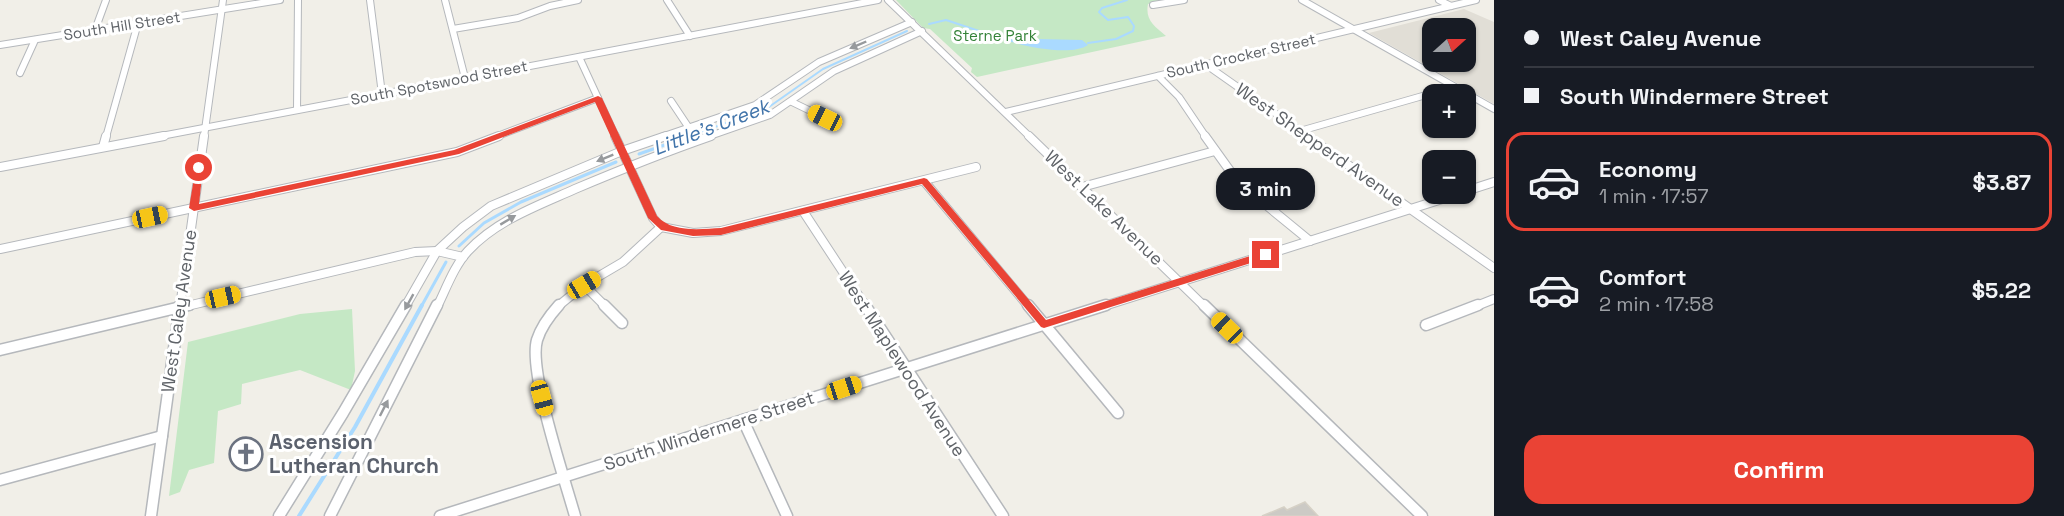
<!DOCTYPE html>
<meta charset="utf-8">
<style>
body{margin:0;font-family:"Space Grotesk",sans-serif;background:#20242c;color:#f1f3f6;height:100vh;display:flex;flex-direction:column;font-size:22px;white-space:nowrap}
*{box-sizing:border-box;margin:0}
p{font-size:20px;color:#9ea1a6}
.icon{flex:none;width:33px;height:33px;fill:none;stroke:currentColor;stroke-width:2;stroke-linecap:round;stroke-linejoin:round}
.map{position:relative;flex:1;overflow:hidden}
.details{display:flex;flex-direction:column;background:#171b24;width:570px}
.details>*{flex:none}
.top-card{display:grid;align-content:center;height:132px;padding:0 30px;background:#171b24}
.needle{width:39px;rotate:69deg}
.fabs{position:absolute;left:1422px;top:18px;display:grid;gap:12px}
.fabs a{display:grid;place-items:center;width:54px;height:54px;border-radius:12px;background:#171b24;box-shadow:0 2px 4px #0004;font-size:30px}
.end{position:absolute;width:27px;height:27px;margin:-14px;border:8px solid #ea4335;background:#fff;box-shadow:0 0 0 3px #fff}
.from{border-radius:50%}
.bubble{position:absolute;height:42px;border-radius:18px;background:#171b24;box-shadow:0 2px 4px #0004;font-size:20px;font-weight:700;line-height:42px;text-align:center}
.car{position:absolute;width:18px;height:36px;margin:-18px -9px;border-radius:8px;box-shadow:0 0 4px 2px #0007;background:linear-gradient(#f5c518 24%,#345 0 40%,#f5c518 0 76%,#345 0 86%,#f5c518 0)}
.top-card b{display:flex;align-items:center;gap:21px;height:57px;font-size:22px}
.top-card b+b{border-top:2px solid #363941}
.top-card i{width:15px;height:15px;background:#f1f3f6}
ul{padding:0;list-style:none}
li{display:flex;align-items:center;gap:18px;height:99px;margin:0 12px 9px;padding:0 18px;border:3px solid transparent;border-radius:18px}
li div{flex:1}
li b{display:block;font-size:22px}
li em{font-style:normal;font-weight:700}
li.on{border-color:#ea4335}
li>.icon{width:54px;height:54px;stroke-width:1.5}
.action{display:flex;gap:12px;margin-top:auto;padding:12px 30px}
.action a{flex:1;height:69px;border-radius:18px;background:#ea4335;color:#fff;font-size:24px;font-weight:700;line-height:69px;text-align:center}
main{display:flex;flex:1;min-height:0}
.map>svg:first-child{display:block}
.education{fill:#e1ded6;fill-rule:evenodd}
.green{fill:#c5e8c5}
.water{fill:#aadaff}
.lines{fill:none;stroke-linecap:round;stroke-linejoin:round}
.stream-far2{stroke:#aadaff;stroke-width:2}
.stream-far1{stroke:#aadaff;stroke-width:3}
.stream{stroke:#aadaff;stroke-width:4}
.building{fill:#cccac5;stroke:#d6d1c6;stroke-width:1.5}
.street-far2-casing{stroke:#b5b8bc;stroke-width:8}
.street-far1-casing{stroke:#b5b8bc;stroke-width:10}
.street-casing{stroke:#b5b8bc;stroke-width:13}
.street-far2{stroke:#fff;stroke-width:6}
.street-far1{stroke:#fff;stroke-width:8}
.street{stroke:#fff;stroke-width:10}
.oneway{fill:#979a9d}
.route{fill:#ea4335}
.labels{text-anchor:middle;stroke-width:6;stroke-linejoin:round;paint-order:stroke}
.far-street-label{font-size:15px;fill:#5f6368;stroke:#fff}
.far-park-label{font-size:15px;fill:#348238;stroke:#fff}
.street-label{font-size:18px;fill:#5f6368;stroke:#fff}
.water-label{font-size:20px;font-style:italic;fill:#4174aa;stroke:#fff}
.near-worship-label{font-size:21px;font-weight:bold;fill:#5b616d;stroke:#fff;text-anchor:start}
</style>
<main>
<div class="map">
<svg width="1494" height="516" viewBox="0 0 1494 516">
<rect width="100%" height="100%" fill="#f1efe8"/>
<path class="education" d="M1464,9L1494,22V104L1369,33ZM1432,28H1466V62H1432Z"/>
<g class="green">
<path d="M896,0H1166L1148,4C1145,20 1154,26 1166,36L977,77L971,72L972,68L930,29L923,28Z"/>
<path d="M352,309L355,371L351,390L300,370L242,384L241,404L218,411L214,463L189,470L180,492L169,496L188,342L300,314Z"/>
</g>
<path class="water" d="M1000,38L1082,40L1088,45C1071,57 1019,46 1000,38Z"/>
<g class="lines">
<g class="stream-far2">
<path d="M929,24L946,20L1000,38"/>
<path d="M1088,43L1116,39L1133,31L1134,26L1128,17L1108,20L1099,12L1102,8L1127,0"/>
<path d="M686,137L766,109L823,69L907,31"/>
</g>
<g class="stream-far1">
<path d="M639,154L690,136"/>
<path d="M459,246L484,223L521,202L616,162"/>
<path d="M421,307L446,262"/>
</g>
<path class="stream" d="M299,516L355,427L422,305"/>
</g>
<path class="building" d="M1305,502L1318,516H1262L1284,507L1287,510Z"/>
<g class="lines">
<g class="street-far2-casing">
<g id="street-far2">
<path d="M370,0L382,94"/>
<path d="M445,0L465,78"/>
<path d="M667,0L690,36"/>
<path d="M888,0L1030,137"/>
<path d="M1302,0L1494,109"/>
<path d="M1439,0L1451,6"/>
<path d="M1153,5L1184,0"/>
<path d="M453,29L518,18L550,6L578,0"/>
<path d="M95,30L106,0"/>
<path d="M0,45L280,0"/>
<path d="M579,57L616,137"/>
<path d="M1205,64L1309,137"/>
<path d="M20,73L35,40"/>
<path d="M1158,76L1179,97L1206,137"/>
<path d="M671,101L689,128"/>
<path d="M792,102L825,118"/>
<path d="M297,110L298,0"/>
<path d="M1006,112L1476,0"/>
<path d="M1300,131L1454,87"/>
<path d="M106,137L138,23"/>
<path d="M156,137L878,0"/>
<path d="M204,137L223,0"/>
<path d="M495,137L598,98"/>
<path d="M661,137L755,105L819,62L912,22"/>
<path d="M707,137L770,115L834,71L922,31"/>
</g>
</g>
<g class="street-far1-casing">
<g id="street-far1">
<path d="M615,136L653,218L661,227"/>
<path d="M1029,136L1205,307"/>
<path d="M1205,136L1238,182L1310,241"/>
<path d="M1307,136L1494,268"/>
<path d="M103,147L106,136"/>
<path d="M0,167L164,136"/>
<path d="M924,181L1029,307"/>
<path d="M1082,187L1215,151"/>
<path d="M1466,191L1494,182"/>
<path d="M803,211L866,307"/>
<path d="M661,227L693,233L721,231L976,167"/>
<path d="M0,249L457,152L499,136"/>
<path d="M584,285L606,307"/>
<path d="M180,307L204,136"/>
<path d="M183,307L415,252L437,251L463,257"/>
<path d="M405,307L437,251L463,227L491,206L622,151L666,136"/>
<path d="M437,307C446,289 454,266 468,251C497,220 537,206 575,189C620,170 665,152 711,136"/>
<path d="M557,307L584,285L623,262L661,227"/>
<path d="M1101,307L1458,194"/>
<path d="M1474,307L1494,299"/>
</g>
</g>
<g class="street-casing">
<g id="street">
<path d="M559,305C550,315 541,327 537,340C528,371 565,480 575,516"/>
<path d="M604,305L622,323"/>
<path d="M865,305L1003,516"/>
<path d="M1028,305L1118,413"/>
<path d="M1204,305L1422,516"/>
<path d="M1426,325L1478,305"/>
<path d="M0,350L189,305"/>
<path d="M743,420L787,516"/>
<path d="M0,480L162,436"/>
<path d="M151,516L180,305"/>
<path d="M279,516L343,413L406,305"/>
<path d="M330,516L437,305"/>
<path d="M440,516L1106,305"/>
</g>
</g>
<use href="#street-far2" class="street-far2"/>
<use href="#street-far1" class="street-far1"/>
<use href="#street" class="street"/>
</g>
<defs><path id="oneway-solid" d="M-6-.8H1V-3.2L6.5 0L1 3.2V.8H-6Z" transform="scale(1.5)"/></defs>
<g class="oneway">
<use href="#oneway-solid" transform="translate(858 45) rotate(157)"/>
<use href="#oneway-solid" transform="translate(605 158) rotate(158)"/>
<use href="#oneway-solid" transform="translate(508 220) rotate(-31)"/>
<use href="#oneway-solid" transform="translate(409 302) rotate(119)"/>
<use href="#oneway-solid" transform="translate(384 408) rotate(-63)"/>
</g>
<path class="route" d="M598,96L602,98L657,216C672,233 700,229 721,228L924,178L927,179L1046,320L1266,251L1271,255L1270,257L1044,328L1041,327L922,184L721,235L693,236L661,230L648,218L595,102L459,154L194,211L189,208L196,166L203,168L199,204L454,150Z"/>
<defs>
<g id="church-ring" transform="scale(1.725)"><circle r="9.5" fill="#fff" stroke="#6b7280" stroke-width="1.5"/><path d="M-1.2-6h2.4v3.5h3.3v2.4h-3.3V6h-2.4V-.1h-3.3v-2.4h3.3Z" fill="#6b7280"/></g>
</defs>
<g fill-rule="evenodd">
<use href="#church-ring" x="246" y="454"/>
</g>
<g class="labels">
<g class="far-street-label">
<text transform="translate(122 26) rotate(-9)" y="5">South Hill Street</text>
<text transform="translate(1241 56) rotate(-13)" y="5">South Crocker Street</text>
<text transform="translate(439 83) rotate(-11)" y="5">South Spotswood Street</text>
</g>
<g class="far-park-label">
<text x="995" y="41">Sterne Park</text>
</g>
<g class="street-label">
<text transform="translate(1320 145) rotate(35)" y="6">West Shepperd Avenue</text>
<text transform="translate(1104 208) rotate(44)" y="6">West Lake Avenue</text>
<text transform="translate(179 311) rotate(-82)" y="6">West Caley Avenue</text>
<text transform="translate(902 364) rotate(57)" y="6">West Maplewood Avenue</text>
<text transform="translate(709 431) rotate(-18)" y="6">South Windermere Street</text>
</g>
<g class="water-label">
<text transform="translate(711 127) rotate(-21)" y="7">Little's Creek</text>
</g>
<g class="near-worship-label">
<text x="269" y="449">Ascension<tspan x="269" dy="24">Lutheran Church</tspan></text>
</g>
</g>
</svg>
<div class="fabs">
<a><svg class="needle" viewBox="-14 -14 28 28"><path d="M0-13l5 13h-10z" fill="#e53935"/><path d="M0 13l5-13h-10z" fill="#9ea1a6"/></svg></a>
<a>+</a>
<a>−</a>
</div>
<i class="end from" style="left:199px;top:168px"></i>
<i class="end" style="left:1266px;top:255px"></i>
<div class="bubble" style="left:1216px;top:168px;width:99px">3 min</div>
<i class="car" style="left:825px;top:118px;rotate:296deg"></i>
<i class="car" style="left:150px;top:217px;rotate:78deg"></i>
<i class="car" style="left:584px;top:285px;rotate:59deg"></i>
<i class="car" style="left:223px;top:297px;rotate:77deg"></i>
<i class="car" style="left:1227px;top:328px;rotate:314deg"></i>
<i class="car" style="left:844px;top:388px;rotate:72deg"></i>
<i class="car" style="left:542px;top:398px;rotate:165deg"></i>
</div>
<section class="details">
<div class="top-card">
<b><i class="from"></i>West Caley Avenue</b>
<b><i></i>South Windermere Street</b>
</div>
<ul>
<li class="on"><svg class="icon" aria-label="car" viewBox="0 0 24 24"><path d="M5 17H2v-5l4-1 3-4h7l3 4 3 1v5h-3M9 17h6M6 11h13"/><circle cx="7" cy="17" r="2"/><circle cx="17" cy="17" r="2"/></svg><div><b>Economy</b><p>1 min · 17:57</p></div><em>$3.87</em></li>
<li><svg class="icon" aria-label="car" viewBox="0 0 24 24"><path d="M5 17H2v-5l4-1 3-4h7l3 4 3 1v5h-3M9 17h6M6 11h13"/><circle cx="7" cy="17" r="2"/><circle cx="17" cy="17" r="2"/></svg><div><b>Comfort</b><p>2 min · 17:58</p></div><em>$5.22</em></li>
</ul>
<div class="action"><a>Confirm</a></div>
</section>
</main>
